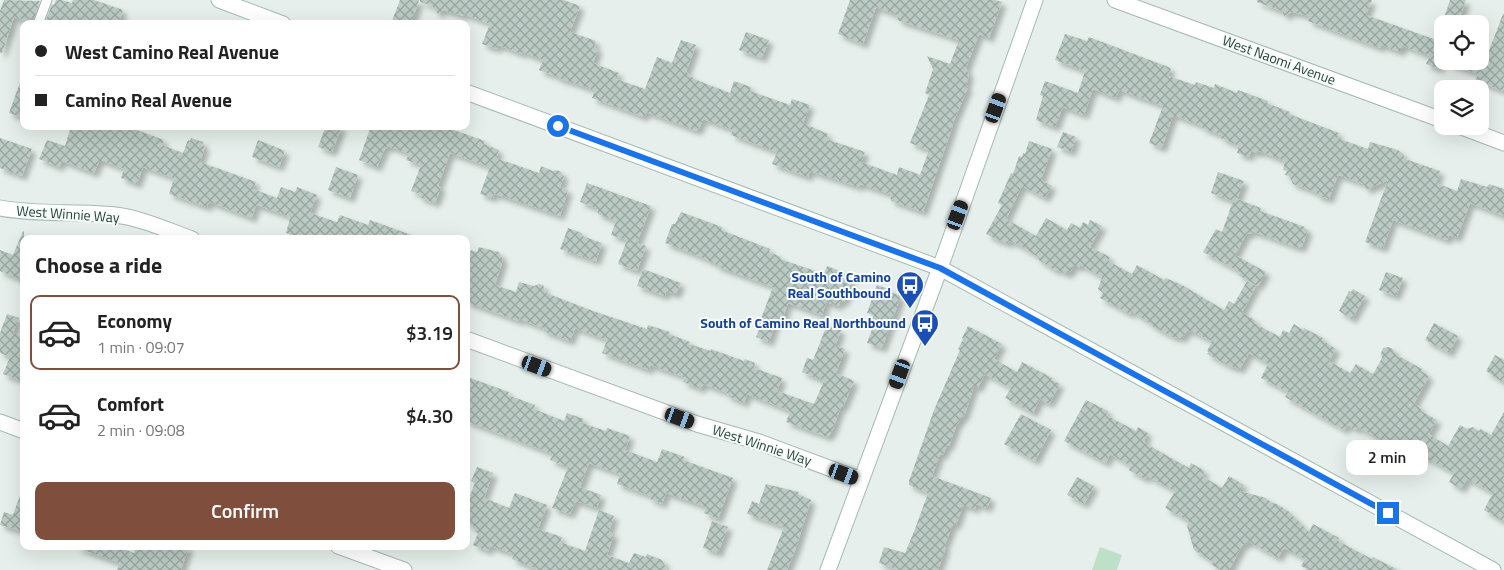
<!DOCTYPE html>
<meta charset="utf-8">
<style>
body{margin:0;font-family:"Titillium Web",sans-serif;background:#f2f2f2;color:#222;height:100vh;display:flex;flex-direction:column;font-size:19px;white-space:nowrap}
*{box-sizing:border-box;margin:0}
p{font-size:16px;color:#767676}
.icon{flex:none;width:28px;height:28px;fill:none;stroke:currentColor;stroke-width:2;stroke-linecap:round;stroke-linejoin:round}
.map{position:relative;flex:1;overflow:hidden}
.drawer{position:absolute;left:20px;top:235px;width:450px;height:315px;display:flex;flex-direction:column;background:#fff;border-radius:10px;box-shadow:0 5px 20px #0002}
.drawer>*{flex:none}
.hud{position:absolute;left:20px;top:20px;width:450px;height:110px;border-radius:10px;box-shadow:0 5px 20px #0002;display:grid;align-content:center;height:110px;padding:0 15px;background:#fff}
.buttons{position:absolute;left:1434px;top:15px;display:grid;gap:10px}
.buttons a{display:grid;place-items:center;width:55px;height:55px;border-radius:10px;background:#fff;box-shadow:0 5px 20px #0002;font-size:25px}
.end{position:absolute;width:22px;height:22px;margin:-11px;border:6px solid #1a73e8;background:#fff;box-shadow:0 0 0 2px #fff}
.from{border-radius:50%}
.bubble{position:absolute;height:35px;border-radius:10px;background:#fff;box-shadow:0 5px 20px #0002;font-size:16px;font-weight:600;line-height:35px;text-align:center}
.car{position:absolute;width:15px;height:30px;margin:-15px -8px;border-radius:6px;box-shadow:0 0 4px 1px #0007;background:linear-gradient(#222 24%,#8ab4d8 0 40%,#222 0 76%,#8ab4d8 0 86%,#222 0)}
.hud b{display:flex;align-items:center;gap:18px;height:48px;font-size:19px}
.hud b+b{border-top:1px solid #e0e0e0}
.hud i{width:12px;height:12px;background:#222}
ul{padding:0;list-style:none}
li{display:flex;align-items:center;gap:15px;height:75px;margin:0 10px 8px;padding:0 5px;border:2px solid transparent;border-radius:10px}
li div{flex:1}
li b{display:block;font-size:19px}
li em{font-style:normal;font-weight:600}
li.current{border-color:#804e3d}
li>.icon{width:45px;height:45px;stroke-width:1.5}
h2{padding:0 15px;font-size:22px;line-height:60px}
.button{display:flex;gap:10px;margin-top:auto;padding:10px 15px}
.button a{flex:1;height:58px;border-radius:10px;background:#804e3d;color:#fff;font-size:20px;font-weight:600;line-height:58px;text-align:center}
.map>svg:first-child{display:block}
.grass{fill:#bfe0c8}
.building{fill:url(#building-cross-hatch);filter:url(#shadow)}
.lines{fill:none;stroke-linecap:round;stroke-linejoin:round}
.lane-casing{stroke:#a8b8b2;stroke-width:11}
.street-casing{stroke:#a8b8b2;stroke-width:17}
.secondary-casing{stroke:#a4bbb3;stroke-width:17}
.lane{stroke:#fff;stroke-width:9}
.street{stroke:#fff;stroke-width:15}
.secondary{stroke:#fff;stroke-width:15}
.route{stroke:#1a73e8;stroke-width:6}
.labels{text-anchor:middle;stroke-width:4;stroke-linejoin:round;paint-order:stroke}
.street-label{font-size:14px;fill:#24423a;stroke:#f7fbf9}
.transit-label{font-size:14px;font-weight:bold;fill:#164399;stroke:#f7fbf9;text-anchor:end}
</style>
<div class="map">
<svg width="1504" height="570" viewBox="0 0 1504 570">
<defs>
<pattern id="building-cross-hatch" width="8" height="8" patternUnits="userSpaceOnUse" patternTransform="scale(1.25)"><rect width="8" height="8" fill="#bbcac4"/><path d="M0 0l8 8M0 8l8-8" fill="none" stroke="#98a6a0"/></pattern>
<filter id="shadow"><feDropShadow dx="4.5" dy="4.5" stdDeviation="2.5" flood-color="#0004"/></filter>
</defs>
<rect width="100%" height="100%" fill="#e6efeb"/>
<path class="grass" d="M1100,547L1122,555L1117,570H1092Z"/>
<g class="building">
<path d="M4,0L40,1L34,18L30,17L28,22L14,17L2,53H0V11Z"/>
<path d="M56,0H62L72,3L73,0H94L123,10L118,24H49L45,22L52,4L54,5Z"/>
<path d="M400,0H419L411,24H400L392,21Z"/>
<path d="M420,0H564L580,6L570,32L596,41L594,47L598,49L593,63L619,73L616,79L645,89L657,57L672,63L681,40L696,45L686,72L694,79L730,93L734,81L751,87L750,91L790,105L792,99L810,105L803,123L828,134L826,139L865,152L861,162L897,175L899,167L920,175L929,150L910,143L929,95L925,93L933,69L927,56L950,64L959,40L897,20L899,16L876,7L863,44L838,34L850,0H995L1002,2L989,38L979,34L966,68L969,75L966,86L968,87L953,123V125L923,212L891,201L890,194L860,184L859,187L810,171L808,177L772,164L777,152L731,135L733,130L703,119L699,129L698,128L697,131L646,112L644,117L592,98L595,90L558,78V77L539,70L543,60L522,52V54L498,45L497,49L482,44L490,24L464,14L463,16L443,10L438,14L432,6L420,2Z"/>
<path d="M1257,0H1372L1366,15L1442,42V60L1439,69L1426,64L1430,56L1403,46L1400,52L1381,45L1380,48L1308,21L1310,16L1292,12L1284,16L1282,11L1257,2Z"/>
<path d="M1450,0H1466L1459,20L1445,15Z"/>
<path d="M1503,14H1504V91L1475,81L1478,74L1446,63V61H1482L1485,55L1487,56Z"/>
<path d="M746,32L769,40L762,58L739,50Z"/>
<path d="M1065,34L1087,41L1089,37L1171,68L1168,76L1195,85L1196,82L1214,88L1215,84L1237,93L1238,90L1268,101L1267,103L1290,112L1289,114L1339,133L1337,138L1368,149L1370,142L1398,150L1403,154L1405,159L1440,171L1436,183L1457,191L1461,179L1487,187L1489,184L1504,189V216L1470,203L1457,238L1449,235L1447,240L1393,220L1383,248L1365,242L1388,180L1366,190L1364,184L1338,175L1329,199L1316,195L1317,193L1305,188L1293,184L1289,176L1285,175L1287,171L1283,170L1285,161L1259,151L1257,153L1251,151L1249,157L1237,153L1239,146L1221,138V135L1202,128L1203,126L1173,115L1162,148L1149,143L1163,106L1119,90L1116,98L1093,89L1084,115L1063,107L1055,127L1036,120L1043,96L1040,95L1045,81L1078,93L1085,71L1055,60Z"/>
<path d="M22,77H24V118L9,113Z"/>
<path d="M71,126H126L164,140L162,145L183,153L188,140L190,141L191,138L203,142L202,145L205,147L200,162L256,182L253,189L277,198L281,187L295,192L297,187L317,195L310,213L337,222L340,215L368,225L370,220L417,237V239H303L286,233L290,218L286,215L256,205L252,218L209,202L207,207L169,194L174,178L143,167L137,184L121,178L124,169L103,161H99L94,173L62,161L59,167L39,159L47,140L65,146Z"/>
<path d="M326,126H342L332,152L318,147Z"/>
<path d="M371,126H439L448,130V128L485,141L484,144L499,150L496,158L539,173L541,166L553,171L557,170L561,172L564,177L560,187L568,190L560,216L505,197L494,194L493,198L480,194L490,167L450,153L438,186L441,188L435,203L419,197L420,194L411,191L421,165L406,160L409,154L388,146L386,149L385,148L377,167L359,160Z"/>
<path d="M1063,132L1076,137L1071,152L1057,147Z"/>
<path d="M0,138L32,149L22,176L0,168Z"/>
<path d="M258,140L285,151L279,167L252,157Z"/>
<path d="M1029,141L1052,149L1041,180L1052,186L1045,198L1022,186L1006,219L1036,236L1046,218L1067,230L1071,223L1080,228L1083,222L1088,225L1090,220L1102,226L1090,247L1110,257L1108,261L1132,274L1137,265L1164,280L1166,278L1182,285L1224,310L1229,301L1234,304L1247,281L1256,286L1242,312L1256,321L1254,323L1280,337L1283,330L1289,333L1294,324L1303,330L1304,328L1323,338L1322,340L1336,349L1329,361L1350,373L1356,364L1373,374L1382,358L1381,353L1383,348L1389,347L1394,350L1395,354L1422,369L1421,371L1429,376L1414,404L1420,407L1421,411L1437,420L1429,434L1448,446L1460,425L1467,429L1473,427L1479,431L1481,429L1491,435L1504,412V522L1484,510L1493,493L1467,479L1461,489L1449,482L1454,473L1424,457L1423,459L1417,460L1404,453L1398,462L1388,456L1392,447L1369,433L1357,427L1356,430L1348,425L1344,430L1285,397L1288,392L1261,378L1268,364L1249,353L1240,369L1229,366L1207,354L1209,352L1207,351L1212,341L1191,331L1190,332L1187,330L1183,338L1173,337L1154,327L1147,321L1131,311L1130,314L1100,298L1103,293L1098,289L1102,277L1080,265L1079,268L1074,265L1071,271L1065,274L1057,269L1056,271L1039,260L1038,257L1019,245L1009,241L1007,244L1000,240L999,241L986,234L1002,205L998,203L1011,173L1013,174L1019,156L1022,157L1023,153L1025,154Z"/>
<path d="M336,167L358,175L350,198L328,190Z"/>
<path d="M1218,172L1244,181L1237,199L1261,208L1260,211L1305,227L1304,228L1308,230L1302,247L1300,246L1299,248L1252,231L1251,234L1247,233L1235,255L1266,272L1258,286L1238,275L1240,272L1203,252L1216,229L1222,232L1233,201L1211,193Z"/>
<path d="M587,183L651,206L637,243L646,246L637,271L618,264L627,240L611,235L616,221L598,214L597,208L580,202Z"/>
<path d="M681,212L722,227L721,230L770,249L769,252L781,257L780,259L824,274L827,266L845,273L844,277L852,280L844,302L840,301L839,306L826,302L822,315L788,303L783,318L778,316L769,342L756,337L759,330L757,329L773,287L716,266V264L699,256L665,243L672,224H675Z"/>
<path d="M568,228L582,233V236L602,243L596,261L560,249Z"/>
<path d="M23,231H24V281L0,271V250L13,255Z"/>
<path d="M479,247L499,252L503,260L495,285L516,292L519,282L534,286L539,284L543,285L546,293L593,311L647,329L648,325L670,332L669,334L690,342L689,344L711,351V349L744,361L745,359L755,363L754,368L782,378L777,391L814,404L824,381L802,372L807,358L813,360L827,325L841,330L835,346L845,349L836,373L854,381L843,407L841,406L833,429L828,437L786,422L790,411L747,394L744,403L727,396L728,393L703,384L701,389L683,382L684,377L650,365L649,370L602,353L607,340L575,328L570,341L543,331L544,328L519,319V321L466,302V295L470,284L466,282V262L471,250L477,252Z"/>
<path d="M643,269L681,283L676,294L666,291L665,296L637,286Z"/>
<path d="M1386,272L1403,278L1396,296L1379,290Z"/>
<path d="M877,285L891,290L890,292L901,296L882,348L867,343L874,324L871,323L874,315L867,313Z"/>
<path d="M1353,289L1365,296L1352,319L1339,311L1349,291L1351,292Z"/>
<path d="M7,314L19,318L13,333L24,337V382L3,374L10,357L0,353V333Z"/>
<path d="M1434,323L1458,336L1449,353L1425,340Z"/>
<path d="M968,326L1002,344L994,359L1017,372L1022,362L1052,378L1051,380L1060,384L1049,404L1040,399L1033,413L1005,398L1011,388L985,374L978,388L974,386L965,414L957,424L949,446L947,445L943,455L940,454L932,476L991,498L987,508L976,504L975,509L963,505L956,525L953,524L944,547H946L938,570H899L879,563L884,547L905,553L915,529L928,493L909,485V481L934,410L960,350L958,349L963,339L962,338Z"/>
<path d="M1495,355L1504,360V383L1486,371Z"/>
<path d="M470,378L509,392L508,395L535,405L534,409L564,421L567,413L584,419L582,423L606,431L607,428L630,436L625,450L657,462L662,449L685,457L683,460L733,478L718,519L704,513L706,507L666,493L662,504L650,499L651,496L617,484L620,474L589,463L580,487L601,495L597,508L576,501L570,514L552,508L568,467L550,460L553,454L466,421V390Z"/>
<path d="M1086,400L1108,411L1106,415L1136,431L1138,427L1148,433L1144,441L1148,445L1189,468L1191,463L1205,471L1202,476L1222,488L1229,476L1244,485L1240,491L1266,498L1272,503L1277,504L1288,511L1309,532L1313,524L1339,538L1338,541L1372,559L1373,557L1398,570H1309L1301,566L1305,559L1284,548L1278,558L1248,541L1246,545L1243,544L1229,570H1221L1212,565L1213,562L1194,550L1187,526L1189,521L1165,508L1175,491L1147,476L1145,479L1129,470L1131,466L1110,454L1106,463L1064,441Z"/>
<path d="M1021,414L1051,430L1035,461L1004,444Z"/>
<path d="M477,467L493,473L484,498L509,508L515,493L547,505L538,529L562,537L560,542L585,551L599,510L614,516L609,532L614,534L607,555L629,563L634,553L646,557L647,554L662,560L667,570H539L512,559L514,554L490,546L488,551L473,545L478,533L474,532L476,527L466,523V505L475,483L471,481Z"/>
<path d="M1077,477L1094,486L1084,504L1067,495Z"/>
<path d="M766,484L799,492L798,494L811,500L796,548L787,570H767L784,527L747,514L752,501L759,504Z"/>
<path d="M22,490H24V532L0,525L4,512L13,515Z"/>
<path d="M712,521L728,527L718,553L703,548Z"/>
<path d="M77,546H116L134,553L136,546L146,550L148,546H189L181,570H117L120,563L77,548Z"/>
</g>
<g class="lines">
<g class="lane-casing">
<path id="lane" d="M38,24L47,0"/>
</g>
<g class="street-casing">
<g id="street">
<path d="M1115,0L1442,120"/>
<path d="M1459,126L1504,143"/>
<path d="M0,208C38,215 77,211 115,215C141,218 167,230 192,239"/>
<path d="M466,339L697,424L759,442L861,480"/>
<path d="M0,422L24,431"/>
<path d="M338,546L404,570"/>
</g>
</g>
<g class="secondary-casing">
<g id="secondary">
<path d="M219,0L283,24"/>
<path d="M466,92L940,268L1493,570"/>
<path d="M828,570L940,268L1035,0"/>
</g>
</g>
<use href="#lane" class="lane"/>
<use href="#street" class="street"/>
<use href="#secondary" class="secondary"/>
</g>
<g class="lines">
<path class="route" d="M558,126L940,268L1388,513"/>
</g>
<defs>
<g id="bus-pin" transform="scale(1.4375)"><path d="M0 17L-7.5 6A9.5 9.5 0 1 1 7.5 6Z" fill="#1a4fb4" stroke="#f7fbf9"/><path d="M-5-6H5V4H4V6H2V4H-2V6H-4V4H-5ZM-3.5-4V0h7V-4ZM-3.5 1.2v1.5H-2V1.2ZM2 1.2v1.5H3.5V1.2Z" fill="#fff"/></g>
</defs>
<g fill-rule="evenodd">
<use href="#bus-pin" x="910" y="285"/>
<use href="#bus-pin" x="925" y="323"/>
</g>
<g class="labels">
<g class="street-label">
<text transform="translate(1279 60) rotate(20)" y="5">West Naomi Avenue</text>
<text transform="translate(68 214) rotate(4)" y="5">West Winnie Way</text>
<text transform="translate(762 445) rotate(18)" y="5">West Winnie Way</text>
</g>
<g class="transit-label">
<text x="891" y="282">South of Camino<tspan x="891" dy="16">Real Southbound</tspan></text>
<text x="906" y="328">South of Camino Real Northbound</text>
</g>
</g>
</svg>
<div class="buttons">
<a><svg class="icon" aria-label="locate" viewBox="0 0 24 24"><circle cx="12" cy="12" r="6"/><path d="M12 2v4M12 18v4M2 12h4M18 12h4"/></svg></a>
<a><svg class="icon" aria-label="layers" viewBox="0 0 24 24"><path d="M12 4l9 5-9 5-9-5zM3 14l9 5 9-5"/></svg></a>
</div>
<i class="end from" style="left:558px;top:126px"></i>
<i class="end" style="left:1388px;top:513px"></i>
<div class="bubble" style="left:1346px;top:440px;width:82px">2 min</div>
<i class="car" style="left:996px;top:108px;rotate:20deg"></i>
<i class="car" style="left:958px;top:215px;rotate:20deg"></i>
<i class="car" style="left:537px;top:366px;rotate:110deg"></i>
<i class="car" style="left:900px;top:374px;rotate:200deg"></i>
<i class="car" style="left:680px;top:418px;rotate:110deg"></i>
<i class="car" style="left:844px;top:474px;rotate:110deg"></i>
<div class="hud">
<b><i class="from"></i>West Camino Real Avenue</b>
<b><i></i>Camino Real Avenue</b>
</div>
<section class="drawer">
<h2>Choose a ride</h2>
<ul>
<li class="current"><svg class="icon" aria-label="car" viewBox="0 0 24 24"><path d="M5 17H2v-5l4-1 3-4h7l3 4 3 1v5h-3M9 17h6M6 11h13"/><circle cx="7" cy="17" r="2"/><circle cx="17" cy="17" r="2"/></svg><div><b>Economy</b><p>1 min · 09:07</p></div><em>$3.19</em></li>
<li><svg class="icon" aria-label="car" viewBox="0 0 24 24"><path d="M5 17H2v-5l4-1 3-4h7l3 4 3 1v5h-3M9 17h6M6 11h13"/><circle cx="7" cy="17" r="2"/><circle cx="17" cy="17" r="2"/></svg><div><b>Comfort</b><p>2 min · 09:08</p></div><em>$4.30</em></li>
</ul>
<div class="button"><a>Confirm</a></div>
</section>
</div>
